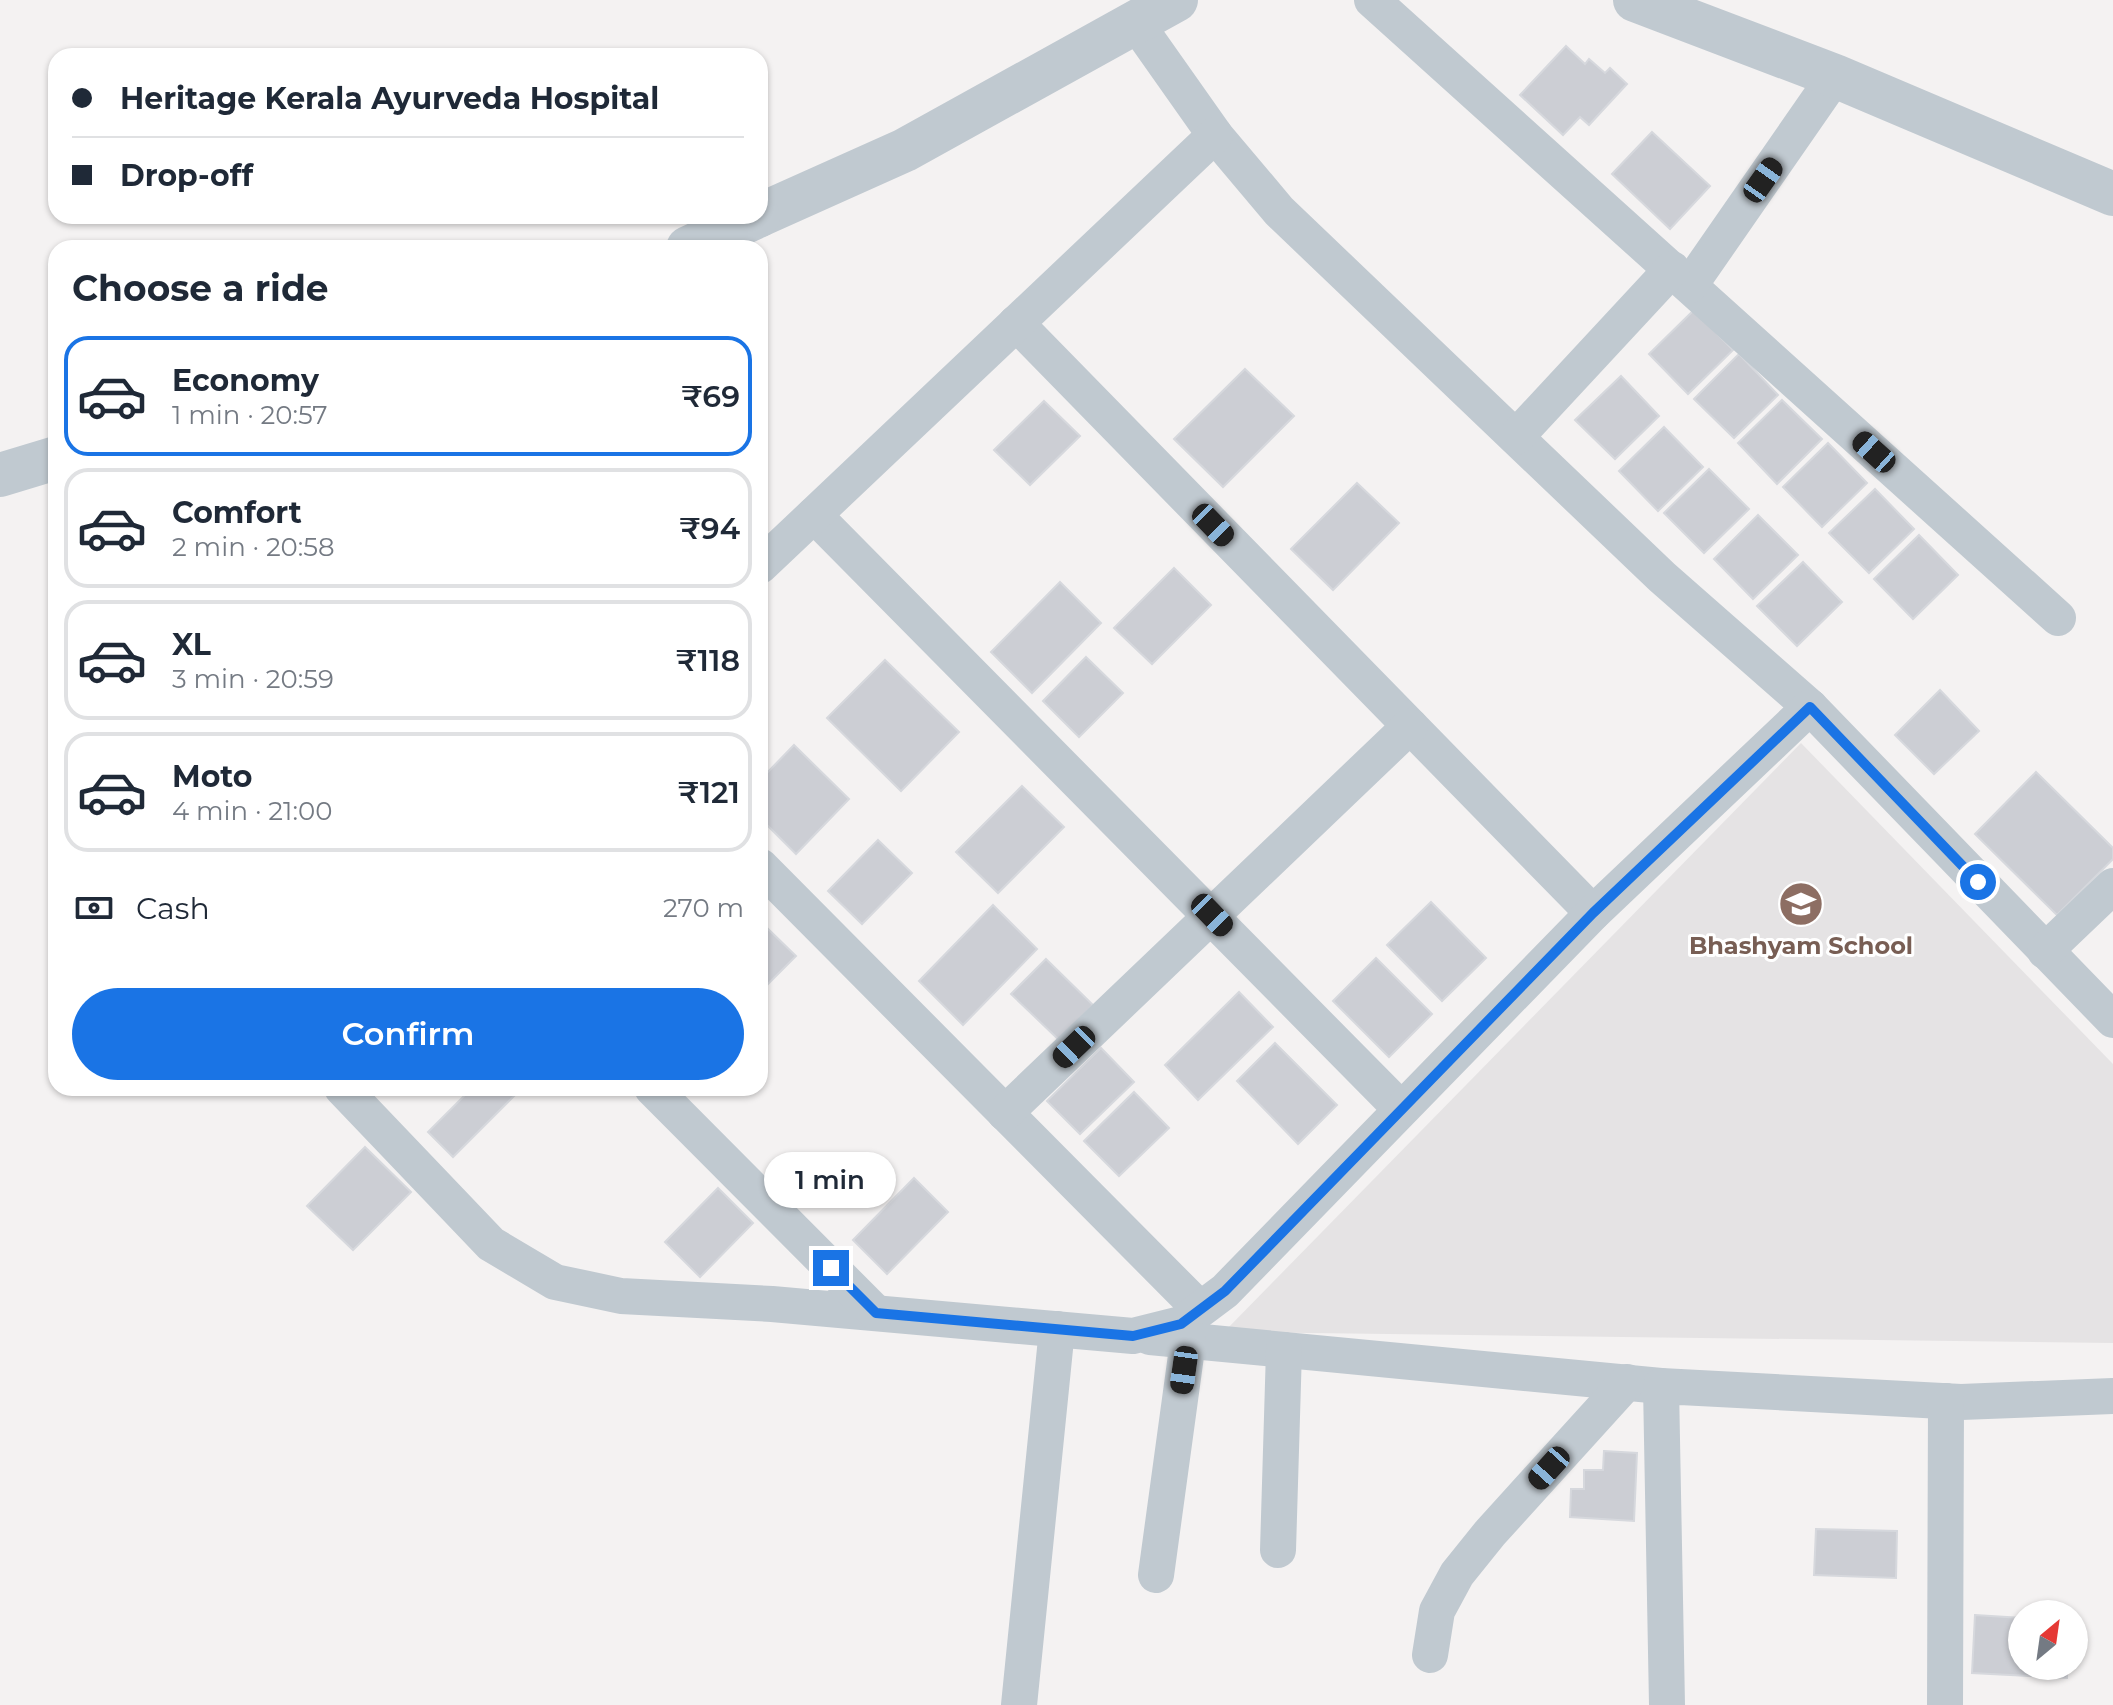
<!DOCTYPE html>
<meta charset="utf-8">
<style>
body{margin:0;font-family:Montserrat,sans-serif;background:#f6f6f7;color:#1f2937;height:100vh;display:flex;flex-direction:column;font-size:30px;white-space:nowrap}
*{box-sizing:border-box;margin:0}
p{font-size:26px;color:#747a83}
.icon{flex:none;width:44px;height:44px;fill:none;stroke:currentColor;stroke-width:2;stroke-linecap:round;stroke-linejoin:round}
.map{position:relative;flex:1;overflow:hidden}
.drawer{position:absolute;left:48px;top:240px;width:720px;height:856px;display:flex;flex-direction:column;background:#fff;border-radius:24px;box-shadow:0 2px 6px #0004}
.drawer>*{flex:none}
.top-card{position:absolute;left:48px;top:48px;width:720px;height:176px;border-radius:24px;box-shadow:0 2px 6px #0004;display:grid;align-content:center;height:176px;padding:0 24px;background:#fff}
.needle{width:52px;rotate:29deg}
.controls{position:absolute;left:2008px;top:1600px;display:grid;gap:16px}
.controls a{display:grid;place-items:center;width:80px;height:80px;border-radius:50%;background:#fff;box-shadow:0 2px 6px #0004;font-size:40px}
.end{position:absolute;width:36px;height:36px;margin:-18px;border:10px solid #1a74e5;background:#fff;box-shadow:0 0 0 4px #fff}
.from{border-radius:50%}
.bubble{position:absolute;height:56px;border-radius:28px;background:#fff;box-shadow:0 2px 6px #0004;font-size:26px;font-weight:600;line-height:56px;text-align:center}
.car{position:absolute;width:24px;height:48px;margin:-24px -12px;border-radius:10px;box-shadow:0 0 6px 2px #0007;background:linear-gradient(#222 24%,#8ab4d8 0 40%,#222 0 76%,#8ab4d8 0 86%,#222 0)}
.top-card b{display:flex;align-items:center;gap:28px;height:76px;font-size:30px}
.top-card b+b{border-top:2px solid #e0e1e3}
.top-card i{width:20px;height:20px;background:#1f2937}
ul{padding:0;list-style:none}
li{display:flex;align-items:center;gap:24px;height:120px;margin:0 16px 12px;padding:0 8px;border:4px solid #e0e1e3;border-radius:24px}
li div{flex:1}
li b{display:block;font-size:30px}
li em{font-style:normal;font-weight:600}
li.selected{border-color:#1a74e5}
li>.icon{width:72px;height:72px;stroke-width:1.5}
h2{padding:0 24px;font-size:36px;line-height:96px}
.pay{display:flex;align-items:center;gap:20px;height:88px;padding:0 24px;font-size:30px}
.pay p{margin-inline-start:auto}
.button{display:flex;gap:16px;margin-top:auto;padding:16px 24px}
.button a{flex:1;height:92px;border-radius:48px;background:#1a74e5;color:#fff;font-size:32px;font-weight:600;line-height:92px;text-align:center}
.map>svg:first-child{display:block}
.education{fill:#e5e3e4}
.building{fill:#ccced4;stroke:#d6d8dd;stroke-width:2}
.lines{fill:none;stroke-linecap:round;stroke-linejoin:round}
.minor{stroke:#c0c9d0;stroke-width:36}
.tertiary{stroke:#c0c9d0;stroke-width:44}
.route{stroke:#1a74e5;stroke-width:10}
.labels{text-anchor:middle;stroke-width:6;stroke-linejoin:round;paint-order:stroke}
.education-label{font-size:24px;font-weight:bold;fill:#785e54;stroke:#fff}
</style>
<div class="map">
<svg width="2113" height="1705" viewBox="0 0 2113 1705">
<rect width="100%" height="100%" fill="#f4f2f2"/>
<path class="education" d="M1801,743L2113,1064V1343L1224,1332Z"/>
<g class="building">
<path d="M1566,46L1585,64L1589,59L1605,73L1610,68L1627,84L1589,125L1580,117L1563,135L1520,95Z"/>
<path d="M1652,132L1710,186L1670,229L1612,174Z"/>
<path d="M1694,310L1733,350L1688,394L1649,354Z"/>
<path d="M1739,354L1778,395L1734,438L1694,399Z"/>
<path d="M1245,369L1294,416L1223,487L1174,439Z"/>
<path d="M1621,376L1659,416L1615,459L1575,420Z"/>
<path d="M1782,400L1822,439L1777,484L1738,443Z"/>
<path d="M1044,401L1080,436L1030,485L994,450Z"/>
<path d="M1664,427L1703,467L1658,511L1619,471Z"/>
<path d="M1828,443L1867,483L1822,527L1783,487Z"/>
<path d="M1709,469L1749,509L1704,553L1664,513Z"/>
<path d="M1357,483L1399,523L1333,590L1291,549Z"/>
<path d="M1875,489L1914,529L1869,573L1829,533Z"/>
<path d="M1758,515L1798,555L1753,599L1714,559Z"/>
<path d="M1919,535L1958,575L1913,619L1874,579Z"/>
<path d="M1803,562L1842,602L1797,646L1757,606Z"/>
<path d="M1174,568L1211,605L1152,664L1114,628Z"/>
<path d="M1060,582L1101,623L1032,693L991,652Z"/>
<path d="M1086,657L1123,693L1079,737L1043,701Z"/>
<path d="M885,660L959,732L901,791L827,718Z"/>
<path d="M1940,690L1979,731L1934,774L1895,735Z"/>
<path d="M794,745L849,799L796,854L760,818V780Z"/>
<path d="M2036,772L2113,848V859L2057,915L1975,834Z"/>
<path d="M1022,786L1064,827L998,893L956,852Z"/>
<path d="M878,840L912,873L862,924L828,891Z"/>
<path d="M1431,902L1486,958L1442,1001L1387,945Z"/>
<path d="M993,905L1037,949L963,1025L919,981Z"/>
<path d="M763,924L796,956L760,992V927Z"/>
<path d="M1376,958L1432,1014L1389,1057L1333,1001Z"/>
<path d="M1046,959L1093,1005L1059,1040L1011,994Z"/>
<path d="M1239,992L1273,1027L1198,1100L1165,1065Z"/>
<path d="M1275,1043L1337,1105L1298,1144L1237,1081Z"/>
<path d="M1101,1048L1134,1082L1080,1134L1047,1101Z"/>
<path d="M472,1088H506L514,1096L453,1157L428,1132Z"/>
<path d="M1134,1092L1169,1128L1119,1176L1084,1141Z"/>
<path d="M365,1147L411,1192L353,1250L307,1206Z"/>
<path d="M914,1178L948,1212L887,1274L853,1240Z"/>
<path d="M718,1188L753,1223L700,1277L665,1242Z"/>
<path d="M1604,1451L1637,1453L1634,1521L1570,1517L1571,1489H1584V1470H1603Z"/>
<path d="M1816,1529L1897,1531L1896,1578L1814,1575Z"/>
<path d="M1975,1615L2022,1618V1666H2067V1678L1972,1673Z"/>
</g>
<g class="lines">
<g class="minor">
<path d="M1372,0L2058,618"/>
<path d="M1136,23L1215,135L1279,211L1662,577L1810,707L2113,1020"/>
<path d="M1690,285L1835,76"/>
<path d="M1016,323L1593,913"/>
<path d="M1516,437L1672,269"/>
<path d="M814,515L1401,1109"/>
<path d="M760,566L1215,135"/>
<path d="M760,866L1200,1309"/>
<path d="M2045,951L2113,886"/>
<path d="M342,1088L491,1244L555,1282L621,1296L772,1304L1133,1336L1181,1324L1225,1291L1593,913L1810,707"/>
<path d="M652,1088L876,1313"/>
<path d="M1005,1113L1410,726"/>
<path d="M1150,1337L1661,1386"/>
<path d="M1278,1550L1284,1350"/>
<path d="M1156,1575L1188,1341"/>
<path d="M1430,1655L1437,1611L1457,1574L1490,1533L1627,1382"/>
<path d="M1019,1705L1057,1329"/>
<path d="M1667,1705L1661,1386L1961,1402L2113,1396"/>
<path d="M1945,1705L1946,1401"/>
</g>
<g class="tertiary">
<path d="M1635,0L1835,76L2113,194"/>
<path d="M760,215L905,150L1176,0"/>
<path d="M688,248L758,216"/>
<path d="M0,475L56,458"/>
</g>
</g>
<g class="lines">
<path class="route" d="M831,1268L876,1313L1133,1336L1181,1324L1225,1291L1593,913L1810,707L1978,882"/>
</g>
<defs>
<g id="school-disc" transform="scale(2.3)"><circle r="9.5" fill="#8d6e63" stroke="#fff"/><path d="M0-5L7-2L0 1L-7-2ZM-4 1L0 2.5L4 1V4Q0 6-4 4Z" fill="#fff"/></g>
</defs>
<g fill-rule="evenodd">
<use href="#school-disc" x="1801" y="904"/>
</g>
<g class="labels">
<g class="education-label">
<text x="1801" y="954">Bhashyam School</text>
</g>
</g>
</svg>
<div class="controls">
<a><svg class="needle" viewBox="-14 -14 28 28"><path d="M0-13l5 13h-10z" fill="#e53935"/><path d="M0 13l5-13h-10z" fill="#747a83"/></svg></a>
</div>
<i class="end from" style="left:1978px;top:882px"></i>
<i class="end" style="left:831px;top:1268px"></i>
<div class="bubble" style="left:764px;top:1152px;width:132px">1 min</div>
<i class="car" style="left:1763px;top:180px;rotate:35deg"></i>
<i class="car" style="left:1874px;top:452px;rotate:312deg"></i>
<i class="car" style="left:1213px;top:525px;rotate:136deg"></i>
<i class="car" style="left:1212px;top:915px;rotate:136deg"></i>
<i class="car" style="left:1074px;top:1047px;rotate:226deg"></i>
<i class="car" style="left:1184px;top:1370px;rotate:188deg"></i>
<i class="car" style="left:1549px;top:1468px;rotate:222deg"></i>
<div class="top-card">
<b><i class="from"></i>Heritage Kerala Ayurveda Hospital</b>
<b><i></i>Drop-off</b>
</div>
<section class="drawer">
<h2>Choose a ride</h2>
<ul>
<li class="selected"><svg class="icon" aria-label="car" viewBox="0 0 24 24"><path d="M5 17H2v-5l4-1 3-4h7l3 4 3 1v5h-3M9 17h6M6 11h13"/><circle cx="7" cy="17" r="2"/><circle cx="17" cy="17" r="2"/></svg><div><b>Economy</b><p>1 min · 20:57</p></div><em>₹69</em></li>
<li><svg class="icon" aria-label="car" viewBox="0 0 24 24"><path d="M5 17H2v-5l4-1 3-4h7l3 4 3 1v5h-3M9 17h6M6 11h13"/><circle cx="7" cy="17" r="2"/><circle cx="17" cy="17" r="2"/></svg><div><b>Comfort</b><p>2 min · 20:58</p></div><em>₹94</em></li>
<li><svg class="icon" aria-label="car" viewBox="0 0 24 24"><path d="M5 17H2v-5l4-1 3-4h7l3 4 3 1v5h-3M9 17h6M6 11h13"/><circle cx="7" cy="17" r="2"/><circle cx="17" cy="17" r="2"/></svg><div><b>XL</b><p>3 min · 20:59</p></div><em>₹118</em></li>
<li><svg class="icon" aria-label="car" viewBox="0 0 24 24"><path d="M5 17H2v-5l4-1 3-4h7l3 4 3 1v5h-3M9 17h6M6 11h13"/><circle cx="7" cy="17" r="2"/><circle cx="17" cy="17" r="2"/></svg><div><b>Moto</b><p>4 min · 21:00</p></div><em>₹121</em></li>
</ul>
<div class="pay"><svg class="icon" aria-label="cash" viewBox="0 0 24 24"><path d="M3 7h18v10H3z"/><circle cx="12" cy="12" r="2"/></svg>Cash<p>270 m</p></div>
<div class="button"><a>Confirm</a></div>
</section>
</div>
